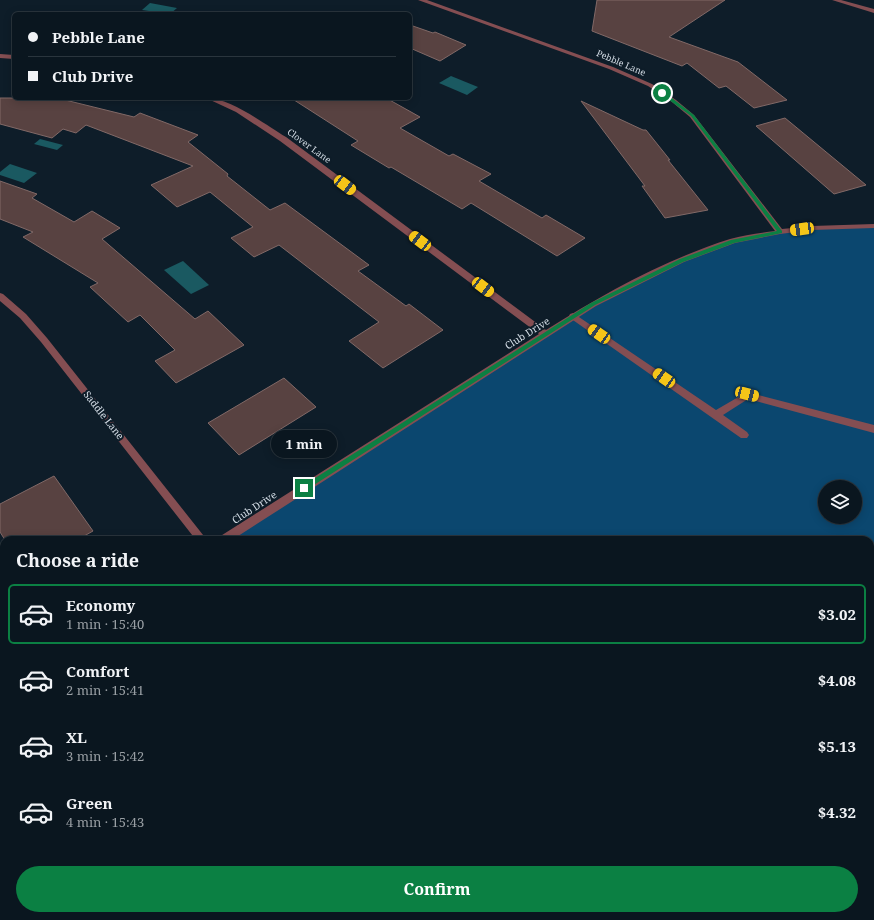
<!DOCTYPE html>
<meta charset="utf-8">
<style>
body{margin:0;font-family:"Noto Serif",serif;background:#18232c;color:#f1f3f6;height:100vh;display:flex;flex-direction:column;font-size:15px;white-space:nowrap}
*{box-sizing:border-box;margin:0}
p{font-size:13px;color:#999fa4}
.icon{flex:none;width:22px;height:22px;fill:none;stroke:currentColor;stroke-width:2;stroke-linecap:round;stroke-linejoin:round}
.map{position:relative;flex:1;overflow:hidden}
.side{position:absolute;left:0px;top:536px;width:874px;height:384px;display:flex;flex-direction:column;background:#0a161f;border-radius:12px 12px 0 0;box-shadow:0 2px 10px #0003,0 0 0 1px #2a353d}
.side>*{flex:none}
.guide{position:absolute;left:12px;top:12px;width:400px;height:88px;border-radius:6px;box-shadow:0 2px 10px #0003,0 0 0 1px #2a353d;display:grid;align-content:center;height:88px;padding:0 16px;background:#0a161f}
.tools{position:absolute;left:818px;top:480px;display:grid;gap:8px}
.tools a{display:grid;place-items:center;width:44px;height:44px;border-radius:50%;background:#0a161f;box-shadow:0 2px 10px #0003,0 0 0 1px #2a353d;font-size:20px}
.end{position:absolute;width:18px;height:18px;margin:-9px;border:5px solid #0b8043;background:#fff;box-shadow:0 0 0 2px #fff}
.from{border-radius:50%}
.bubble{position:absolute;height:28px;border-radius:14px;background:#0a161f;box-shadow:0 2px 10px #0003,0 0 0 1px #2a353d;font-size:13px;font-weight:700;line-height:28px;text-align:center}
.car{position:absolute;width:12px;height:24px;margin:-12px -6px;border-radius:5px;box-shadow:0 0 3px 1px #0007;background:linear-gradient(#f5c518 24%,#345 0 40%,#f5c518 0 76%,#345 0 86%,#f5c518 0)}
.guide b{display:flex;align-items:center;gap:14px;height:38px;font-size:15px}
.guide b+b{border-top:1px solid #2a353d}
.guide i{width:10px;height:10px;background:#f1f3f6}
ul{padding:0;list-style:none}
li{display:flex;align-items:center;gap:12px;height:60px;margin:0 8px 6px;padding:0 8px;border:2px solid transparent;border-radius:6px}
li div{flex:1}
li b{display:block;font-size:15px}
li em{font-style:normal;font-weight:700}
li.current{border-color:#0b8043}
li>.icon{width:36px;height:36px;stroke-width:1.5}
h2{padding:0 16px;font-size:18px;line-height:48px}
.primary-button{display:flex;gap:8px;margin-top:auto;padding:8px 16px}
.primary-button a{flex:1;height:46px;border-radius:24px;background:#0b8043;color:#fff;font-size:16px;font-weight:700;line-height:46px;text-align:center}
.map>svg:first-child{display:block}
.green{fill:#0b476f;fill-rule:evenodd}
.water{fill:#1a5961}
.building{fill:#584241;stroke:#816967}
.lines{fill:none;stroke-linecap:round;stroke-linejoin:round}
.lane{fill:#844e52;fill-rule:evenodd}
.street{fill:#844e52;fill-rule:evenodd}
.route{fill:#0b8043}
.labels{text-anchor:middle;stroke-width:4;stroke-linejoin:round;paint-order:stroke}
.far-street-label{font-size:9px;fill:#d2dbe4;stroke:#0e1d29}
.street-label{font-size:10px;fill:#d2dbe4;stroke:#0e1d29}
</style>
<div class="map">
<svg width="874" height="920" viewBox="0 0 874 920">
<rect width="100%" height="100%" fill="#0e1d29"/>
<path class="green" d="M874,226V920H491L488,916H870V540H218L593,304L681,260L733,241L790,230ZM825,487H855V517H825Z"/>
<g class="water">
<path d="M150,3L177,8L170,14L142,10Z"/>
<path d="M451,76L478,87L467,95L439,83Z"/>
<path d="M40,139L63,145L57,150L34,144Z"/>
<path d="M10,164L37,173L24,183L0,175V172Z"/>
<path d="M183,261L209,285L191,294L164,270Z"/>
</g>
<g class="building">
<path d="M597,0H725L669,37L738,62L787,100L754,108L726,86L719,88L687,63L682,66L592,31Z"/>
<path d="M410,25L433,33L435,32L466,45L440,61L410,48Z"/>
<path d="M0,98H57L134,117L140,113L198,135L188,142L228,174L227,176L270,210L285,203L369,265L358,271L406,306L409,304L443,330L383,368L349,341L379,322L279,245L254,257L231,238L253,227L210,192L177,207L151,185L193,166L86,125L76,133L63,129L52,138L0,124Z"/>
<path d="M291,98H386L420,117L400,128L449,156L453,154L491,174L479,181L542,218L546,215L585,238L557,256L471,203L462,209L391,167L389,168L351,145L358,141Z"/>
<path d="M581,101L643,130H646L670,160H668L708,210L665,218L642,186H645Z"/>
<path d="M785,118L866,185L834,194L756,126Z"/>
<path d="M0,181L37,194L32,198L74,222L92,211L120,228L102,239L195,319L208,311L244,345L176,383L155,361L175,350L140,315L128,322L90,287L98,283L23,237L33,232L0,219Z"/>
<path d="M284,378L316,407L239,455L208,423Z"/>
<path d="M54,476L93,531L77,540H5L0,532V504Z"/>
</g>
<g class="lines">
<path class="lane" d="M573,313L716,410L747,392L874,425V433L748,399L723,415L747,432L749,435L747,438H741L570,318L569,316L570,314Z"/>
<g class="street">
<path d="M418,0H427L613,67L652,84L676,100L694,115L782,229L812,226L874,224V228L812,230L780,234L735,243L684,262L596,306L232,540H218L219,537L539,334L280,141L236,112L206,98C231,98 264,124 286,137L546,330C603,294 664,260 730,239C744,235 760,233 775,231L690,117L672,102L648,86L609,69Z"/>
<path d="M832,0H841L874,9V13Z"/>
<path d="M0,54L14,55V59L0,58Z"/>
<path d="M0,293L3,294L26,314L47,338L207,540H196L41,342L20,318L0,301Z"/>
<path d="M226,916H243L241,920H224Z"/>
<path d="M477,916H492L494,920H479Z"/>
</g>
</g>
<path class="route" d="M661,92H664L694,115L782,231V233L734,243L683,262L595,305L306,490H301V487L591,303L680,259L731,240L777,231L691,116L661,94Z"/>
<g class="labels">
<g class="far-street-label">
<text transform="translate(621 63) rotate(23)" y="3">Pebble Lane</text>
<text transform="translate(309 146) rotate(36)" y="3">Clover Lane</text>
</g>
<g class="street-label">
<text transform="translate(527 333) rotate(-32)" y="4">Club Drive</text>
<text transform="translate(104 415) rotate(52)" y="4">Saddle Lane</text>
<text transform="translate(254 507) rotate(-33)" y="4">Club Drive</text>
</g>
</g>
</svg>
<div class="tools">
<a><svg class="icon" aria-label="layers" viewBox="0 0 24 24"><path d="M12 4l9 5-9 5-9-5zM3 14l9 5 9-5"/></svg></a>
</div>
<i class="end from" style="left:662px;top:93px"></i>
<i class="end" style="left:304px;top:488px"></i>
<div class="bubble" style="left:271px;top:430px;width:66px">1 min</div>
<i class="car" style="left:345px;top:185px;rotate:127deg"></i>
<i class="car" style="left:802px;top:229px;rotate:262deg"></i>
<i class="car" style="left:420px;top:241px;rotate:307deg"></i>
<i class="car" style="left:483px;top:287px;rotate:127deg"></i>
<i class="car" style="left:599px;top:334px;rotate:304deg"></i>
<i class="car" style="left:664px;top:378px;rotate:304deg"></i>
<i class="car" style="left:747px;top:394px;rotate:105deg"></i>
<div class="guide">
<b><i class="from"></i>Pebble Lane</b>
<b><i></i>Club Drive</b>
</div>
<section class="side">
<h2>Choose a ride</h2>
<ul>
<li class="current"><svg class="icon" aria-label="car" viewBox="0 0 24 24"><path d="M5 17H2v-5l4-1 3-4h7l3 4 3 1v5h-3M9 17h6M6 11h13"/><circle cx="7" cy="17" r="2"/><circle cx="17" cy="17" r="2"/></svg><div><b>Economy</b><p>1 min · 15:40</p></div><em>$3.02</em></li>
<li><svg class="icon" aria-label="car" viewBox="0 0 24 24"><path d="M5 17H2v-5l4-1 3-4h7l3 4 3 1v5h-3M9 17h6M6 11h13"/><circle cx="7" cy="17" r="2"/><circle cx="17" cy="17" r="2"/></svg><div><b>Comfort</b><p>2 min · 15:41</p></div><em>$4.08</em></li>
<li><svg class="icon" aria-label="car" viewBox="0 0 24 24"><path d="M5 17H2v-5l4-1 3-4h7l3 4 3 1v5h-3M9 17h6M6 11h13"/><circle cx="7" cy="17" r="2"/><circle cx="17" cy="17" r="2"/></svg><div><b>XL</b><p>3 min · 15:42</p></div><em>$5.13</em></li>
<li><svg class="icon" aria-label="car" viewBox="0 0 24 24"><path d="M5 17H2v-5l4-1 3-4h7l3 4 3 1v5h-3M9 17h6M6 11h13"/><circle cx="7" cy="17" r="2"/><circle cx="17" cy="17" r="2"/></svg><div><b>Green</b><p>4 min · 15:43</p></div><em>$4.32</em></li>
</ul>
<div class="primary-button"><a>Confirm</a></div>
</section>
</div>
